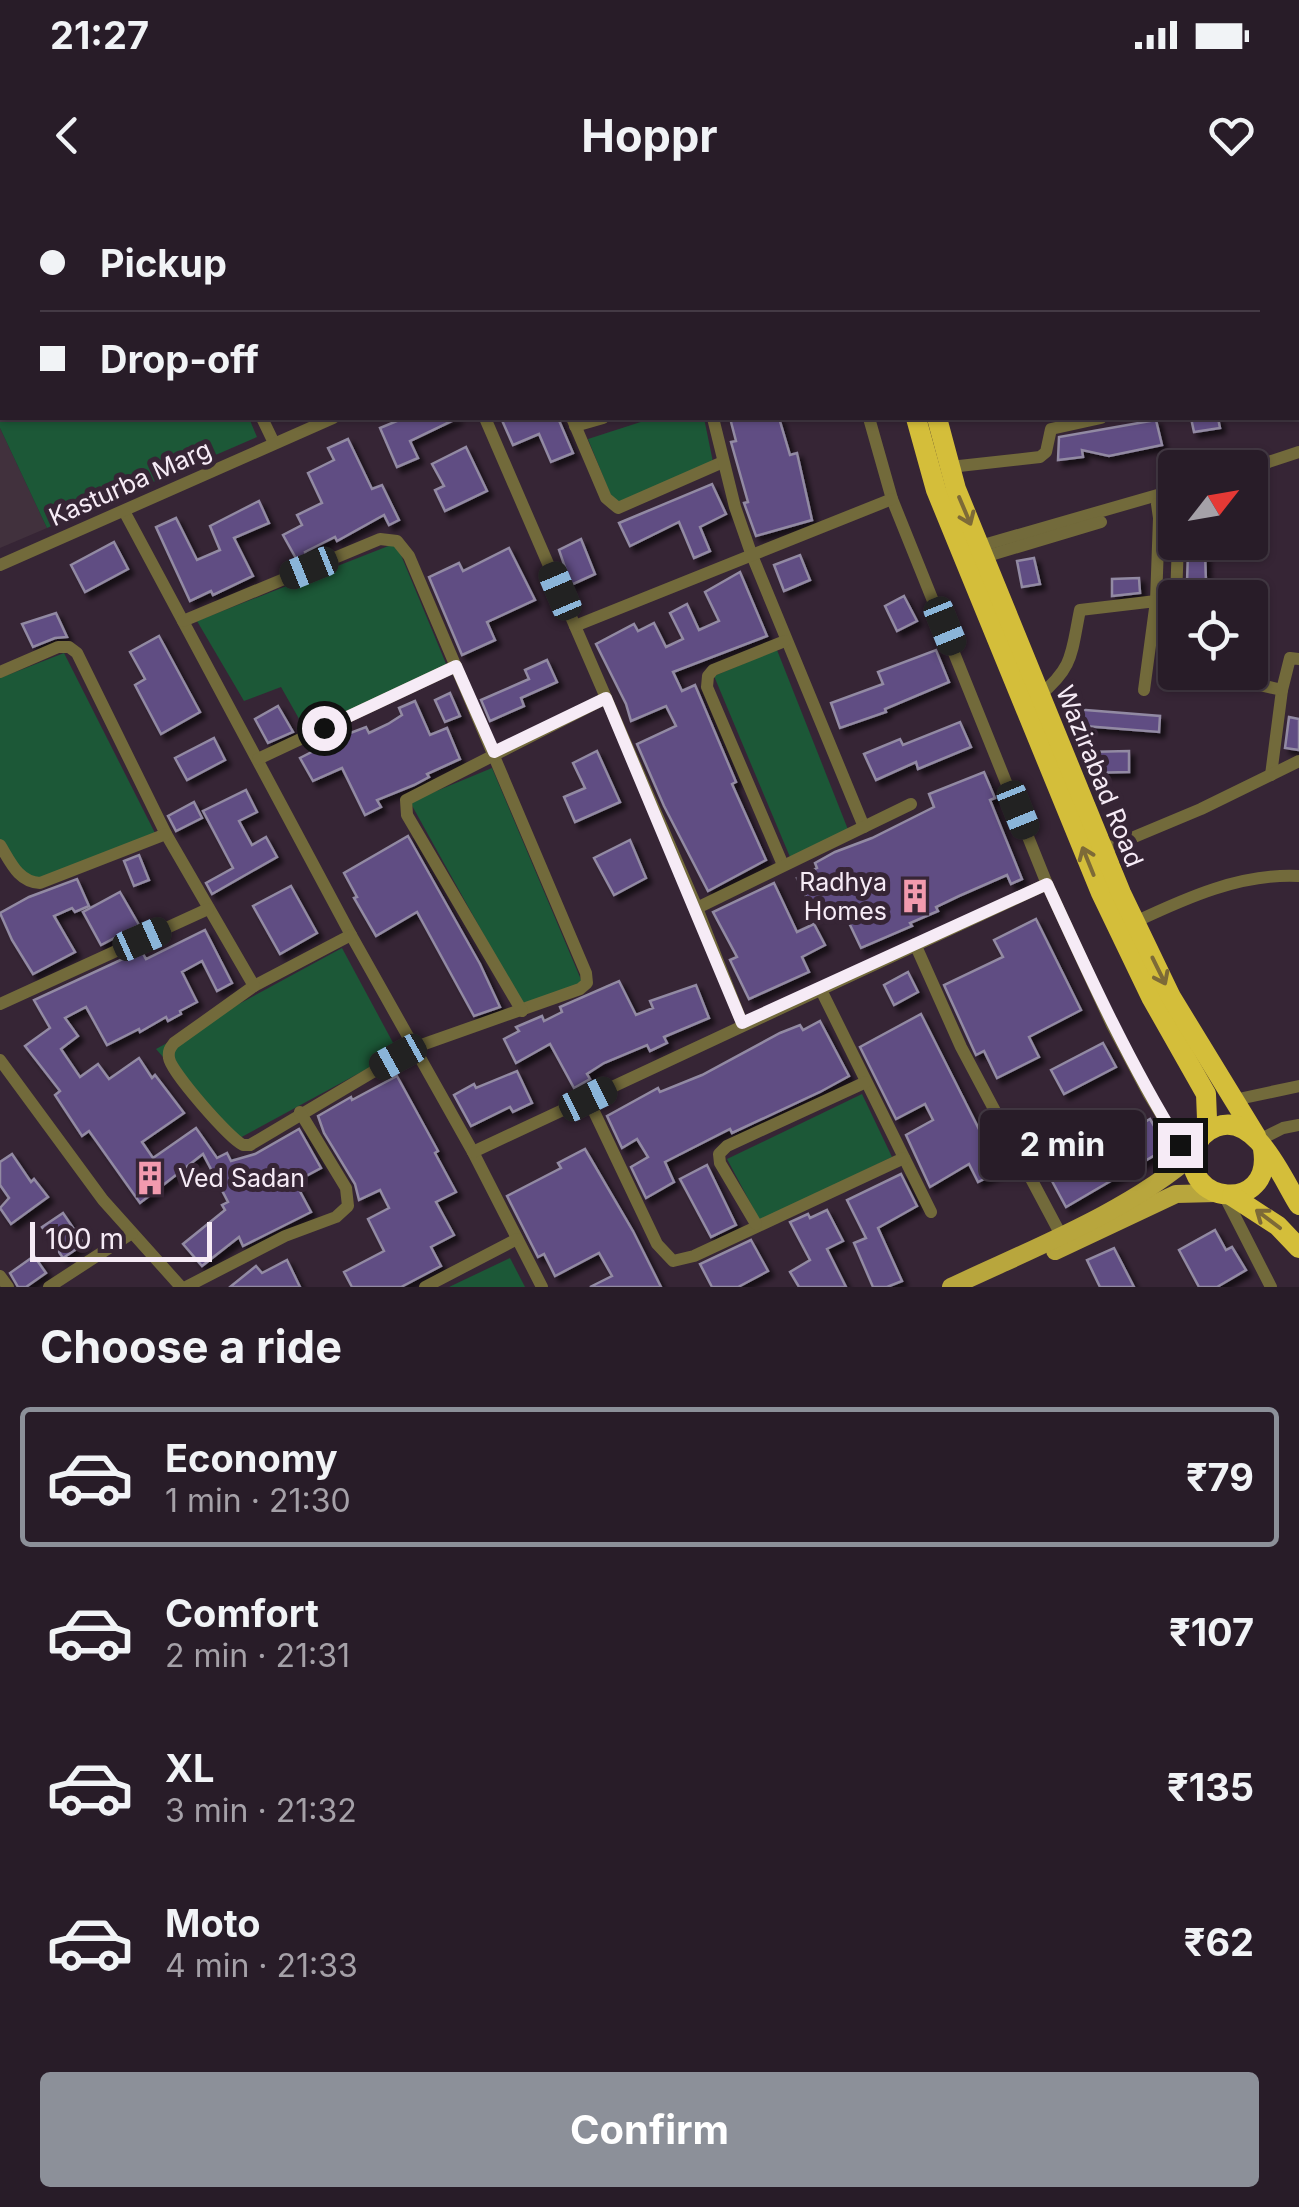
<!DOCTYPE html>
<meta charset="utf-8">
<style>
body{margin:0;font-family:Inter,sans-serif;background:#302530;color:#f1f3f6;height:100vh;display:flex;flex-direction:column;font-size:38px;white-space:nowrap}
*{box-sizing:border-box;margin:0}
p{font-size:32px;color:#a5a1a8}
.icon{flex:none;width:55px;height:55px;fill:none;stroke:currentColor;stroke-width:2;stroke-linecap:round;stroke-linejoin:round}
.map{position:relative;height:1087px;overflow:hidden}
.panel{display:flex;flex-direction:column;background:#281c28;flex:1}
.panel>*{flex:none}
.banner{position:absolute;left:0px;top:0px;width:1300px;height:220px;box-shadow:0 2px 8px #0004,0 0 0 2px #443a45;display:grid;align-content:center;height:220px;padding:0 40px;background:#281c28}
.needle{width:65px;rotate:59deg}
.controls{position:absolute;left:1158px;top:250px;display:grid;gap:20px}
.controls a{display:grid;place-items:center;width:110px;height:110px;border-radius:10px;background:#281c28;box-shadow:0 2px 8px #0004,0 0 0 2px #443a45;font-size:50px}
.scale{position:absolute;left:30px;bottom:25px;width:182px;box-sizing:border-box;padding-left:10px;border:5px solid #f6ebf6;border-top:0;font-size:28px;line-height:35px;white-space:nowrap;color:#f6ebf6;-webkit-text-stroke:8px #362535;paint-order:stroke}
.end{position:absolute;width:45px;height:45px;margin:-22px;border:12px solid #f6ebf6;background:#111;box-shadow:0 0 0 5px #111}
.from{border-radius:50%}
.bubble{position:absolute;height:70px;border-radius:10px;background:#281c28;box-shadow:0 2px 8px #0004,0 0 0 2px #443a45;font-size:32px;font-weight:700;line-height:70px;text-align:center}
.car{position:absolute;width:30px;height:60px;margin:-30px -15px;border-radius:12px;box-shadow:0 0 8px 2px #0007;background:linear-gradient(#222 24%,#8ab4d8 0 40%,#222 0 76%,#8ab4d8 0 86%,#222 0)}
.banner b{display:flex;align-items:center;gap:35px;height:95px;font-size:38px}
.banner b+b{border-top:2px solid #443a45}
.banner i{width:25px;height:25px;background:#f1f3f6}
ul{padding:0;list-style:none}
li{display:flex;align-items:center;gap:30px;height:140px;margin:0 20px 15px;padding:0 20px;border:5px solid transparent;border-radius:10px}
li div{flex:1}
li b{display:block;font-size:38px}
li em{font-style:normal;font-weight:700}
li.current{border-color:#8c9099}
li>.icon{width:90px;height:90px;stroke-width:1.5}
h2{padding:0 40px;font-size:45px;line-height:120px}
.button{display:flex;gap:20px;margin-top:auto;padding:20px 40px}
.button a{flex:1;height:115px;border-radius:10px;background:#8c9099;color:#fff;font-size:40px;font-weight:700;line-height:115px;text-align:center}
.status{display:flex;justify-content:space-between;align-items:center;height:70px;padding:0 50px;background:#281c28;direction:ltr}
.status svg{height:28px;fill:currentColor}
header{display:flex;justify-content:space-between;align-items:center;height:130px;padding:0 40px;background:#281c28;font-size:45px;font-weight:700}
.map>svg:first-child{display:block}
.commercial{fill:#41313d}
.green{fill:#1c5837}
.building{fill:#604d83;stroke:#928aa3;stroke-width:2.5;filter:url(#shadow)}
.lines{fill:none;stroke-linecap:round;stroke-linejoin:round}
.minor{stroke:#726a3b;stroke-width:12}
.major{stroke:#b8a63d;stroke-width:18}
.highway{stroke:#d4be3a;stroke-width:20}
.oneway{stroke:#7d6a37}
.route{stroke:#f6ebf6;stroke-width:12}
.labels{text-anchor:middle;stroke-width:10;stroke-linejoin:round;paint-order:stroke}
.street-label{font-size:25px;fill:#f6ebf6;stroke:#362535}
.poi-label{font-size:25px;fill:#f6ebf6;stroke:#362535;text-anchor:end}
</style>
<div class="status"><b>21:27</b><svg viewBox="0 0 49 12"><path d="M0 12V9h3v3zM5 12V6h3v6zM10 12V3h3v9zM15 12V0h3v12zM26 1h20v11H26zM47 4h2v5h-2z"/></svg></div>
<header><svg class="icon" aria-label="back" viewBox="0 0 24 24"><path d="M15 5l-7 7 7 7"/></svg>Hoppr<svg class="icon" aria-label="heart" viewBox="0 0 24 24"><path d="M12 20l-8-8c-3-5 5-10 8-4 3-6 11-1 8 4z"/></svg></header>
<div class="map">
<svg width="1299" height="1087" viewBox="0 0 1299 1087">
<defs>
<filter id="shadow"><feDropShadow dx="5" dy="5" stdDeviation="2.5" flood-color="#0009"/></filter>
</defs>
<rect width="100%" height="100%" fill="#362535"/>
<path class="commercial" d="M0,228L47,328L0,348Z"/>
<g class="green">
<path d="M0,0L153,2H2V218H249L257,237L47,328L0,228Z"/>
<path d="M653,218H704L714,267L615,306L588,239Z"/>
<path d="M396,343L449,471L307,533L281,487L244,501L197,421Z"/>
<path d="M777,450L849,632L790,657L714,476Z"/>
<path d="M64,453L157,637L27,685L0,639V478Z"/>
<path d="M492,568L582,782L525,809L410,602Z"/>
<path d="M342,748L398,852L236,940L156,849Z"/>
<path d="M862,894L892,957L760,1021L727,959Z"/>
<path d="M510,1058L525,1087H449Z"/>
</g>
<g class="building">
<path d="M404,218H458L410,241L418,258L397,267L380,228Z"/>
<path d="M501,218H558L573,253L551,262L539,234L513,245Z"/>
<path d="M730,218H779L790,255L797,253L812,320L756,336L744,303L748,302L731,242L736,241Z"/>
<path d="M1191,218H1218L1220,228L1194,232Z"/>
<path d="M1156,220L1162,245L1109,256L1082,250L1083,257L1058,260L1059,237Z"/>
<path d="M348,239L372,289L382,285L399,320L389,325L384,315L337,341L335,337L305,352L308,358L298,362L283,335L302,325L297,315L322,303L308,273L334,260L328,248Z"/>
<path d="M466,247L487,291L445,311L435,290L444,286L432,264Z"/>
<path d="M712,284L726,314L700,327L710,351L694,358L679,322L630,346L619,323Z"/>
<path d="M259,301L269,323L234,338L253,376L213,395L211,391L190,401L156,327L176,318L197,360L220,350L210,326Z"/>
<path d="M581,339L595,374L571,385L559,350Z"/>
<path d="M114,342L128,369L85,392L71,365Z"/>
<path d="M509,348L535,400L487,422L495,440L462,455L429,377L459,363L463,371Z"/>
<path d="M1205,350L1206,384L1187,383L1188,351Z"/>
<path d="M800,355L810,380L784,391L774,365Z"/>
<path d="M1034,358L1040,384L1022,387L1017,361Z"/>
<path d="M740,372L767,436L673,472L682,491L695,485L736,582L732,584L766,660L708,691L664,606L637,544L676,526L666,506L631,521L626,504L596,444L634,424L638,431L654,423L666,447L683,439L670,413L687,404L699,430L719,421L705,392Z"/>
<path d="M1139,378L1140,393L1112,396V379Z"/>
<path d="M904,396L917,421L897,431L885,406Z"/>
<path d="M56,413L67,437L55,438L33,447L22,424Z"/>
<path d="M159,436L200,512L161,534L135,485L145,479L130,452Z"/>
<path d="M936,450L949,482L885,509L886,512L840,528L831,503L883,484L878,472Z"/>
<path d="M547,460L557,482L521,498L524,506L490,521L481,500L529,479L525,470Z"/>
<path d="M450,493L460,516L445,522L435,500Z"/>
<path d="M415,501L430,535L447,528L460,559L427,574L429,577L414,585L377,600L381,607L365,615L342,568L313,581L300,558L345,535L366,527L369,533L388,524L402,515L399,508Z"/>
<path d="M278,506L293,532L268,543L255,519Z"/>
<path d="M1073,509L1160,516L1159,532L1072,525Z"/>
<path d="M1289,517L1299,519V550L1285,548Z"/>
<path d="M960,522L971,547L918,569L916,562L876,580L864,554L900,539L903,545Z"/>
<path d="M214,538L225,560L187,580L175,558Z"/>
<path d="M597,551L620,602L575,622L564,597L585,588L573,563Z"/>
<path d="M1129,551V572L1087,573L1086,552Z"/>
<path d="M984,572L995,598L990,600L1022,679L1011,684L1007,675L959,696L936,707L938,711L910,723L912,726L861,748L840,704L815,716L797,678L817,668L815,663L835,652L872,638L934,607L929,594Z"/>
<path d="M246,590L257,612L239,621L252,645L266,637L277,657L212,694L206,683L233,668L203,611Z"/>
<path d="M194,602L202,618L176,631L168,616Z"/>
<path d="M408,636L480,764L500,807L474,816L417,712L376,736L354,698L357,697L344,673Z"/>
<path d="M630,640L646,678L614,695L594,658Z"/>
<path d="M139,655L149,680L134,686L124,661Z"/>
<path d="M77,679L89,706L75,712L72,708L54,716L75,752L33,774L12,740L0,713L29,697Z"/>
<path d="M774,683L797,732L814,724L825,745L802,757L809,772L749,799L730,760L737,757L713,712Z"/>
<path d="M291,686L317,733L280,754L253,706Z"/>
<path d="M120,692L139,725L101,745L83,712Z"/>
<path d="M1036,719L1081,810L1029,837L1039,857L997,878L984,851L976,855L944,785L1003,757L994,740Z"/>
<path d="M205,730L232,783L217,791L202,761L182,772L197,802L180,811L181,814L168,821L166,817L140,832L139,829L107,845L86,807L65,818L78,836L61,849L80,877L98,864L109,879L139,858L152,878L155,875L184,913L142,942L153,958L196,928L217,958L227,953L231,961L255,954L299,929L321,968L295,982L311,1012L243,1046L239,1037L202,1066L183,1044L225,1010L222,1005L228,1002L203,954L140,1003L89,931L82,936L55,895L60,891L25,846L50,828L34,800L127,757L142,752L146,759Z"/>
<path d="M908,772L918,792L894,805L884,785Z"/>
<path d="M619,781L636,815L653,808L650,801L696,785L709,818L664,837L667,843L650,851L647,845L604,863L587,874L590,879L574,888L550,844L516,863L504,839L519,831L516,827L542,816L544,821L562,812L560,807Z"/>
<path d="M921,814L1000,971L978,982L969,964L930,987L906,935L933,920L925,904L896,919L860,847Z"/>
<path d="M820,821L849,876L820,892L732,933L730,929L665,962L674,982L646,998L631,967L648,957L637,939L622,948L607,916L658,888L660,892L702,875L780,833L800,825L803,830Z"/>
<path d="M1103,843L1116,867L1064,894L1051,870Z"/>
<path d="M517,871L532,903L513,912L510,907L471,926L454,895L474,884L476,888Z"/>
<path d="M397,876L438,951L435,953L456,992L436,1002L454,1035L431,1047L441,1066L401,1087H352L344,1072L384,1051L368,1019L389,1008L380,990L359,1000L355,984L324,933L318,916L351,897L352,900Z"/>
<path d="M1060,912L1070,930L1033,950L1023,931Z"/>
<path d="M1150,919L1167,948L1066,1007L1052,981L1107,950L1104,946Z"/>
<path d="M585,949L633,1031L661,1087H590L612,1076L599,1053L555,1076L544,1054L538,1057L507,996L561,968L558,963Z"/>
<path d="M12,954L31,982L34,979L48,997L11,1024L0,1008L9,998L0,985V962Z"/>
<path d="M707,965L736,1025L711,1037L680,979Z"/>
<path d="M901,974L917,1006L878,1028L902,1081L887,1087H873L854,1043L866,1038L847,1000Z"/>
<path d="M827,1010L843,1041L827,1049L846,1087H799L790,1072L810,1060L790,1022L808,1014L810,1018Z"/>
<path d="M63,1013L84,1044L63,1058L42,1027Z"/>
<path d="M1215,1030L1226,1050L1232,1047L1246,1070L1217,1087H1199L1179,1050Z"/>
<path d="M751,1040L768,1071L738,1087H712L700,1064Z"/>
<path d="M1114,1048L1134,1087H1100L1087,1060Z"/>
<path d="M34,1056L46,1073L26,1087H18L10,1073Z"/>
<path d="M287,1060L300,1087H230L256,1066L262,1073Z"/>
</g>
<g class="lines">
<g class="minor">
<path d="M166,0L167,2"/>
<path d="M393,0L394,2"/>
<path d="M605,0V2"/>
<path d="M671,0L672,2"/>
<path d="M819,0L820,2"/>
<path d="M488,2L496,0"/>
<path d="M1001,2L1002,0"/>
<path d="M1046,2V0"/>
<path d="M1090,2L1091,0"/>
<path d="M1132,2L1133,0"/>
<path d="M1178,2V0"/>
<path d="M1231,2L1232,0"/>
<path d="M262,218L274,243"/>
<path d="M485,218L697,708L742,823"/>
<path d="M572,218L606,298L618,308L723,262"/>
<path d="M713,218L735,307L751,353L864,627"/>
<path d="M869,218L892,299L1047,684L1112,825L1148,893L1180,945L1195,950"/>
<path d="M575,226L603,218"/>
<path d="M950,267L1040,257L1046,252L1051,229L1101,218"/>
<path d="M1250,268L1299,252"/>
<path d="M124,311L351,735L473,952L542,1087"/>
<path d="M980,346L1175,290"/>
<path d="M984,357L1101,322"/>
<path d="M0,365L333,218"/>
<path d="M1176,398L1178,342"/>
<path d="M1156,401L1159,318L1157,304"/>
<path d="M1175,404L1169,464L1175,467"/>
<path d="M183,421L380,339L397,341L409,356L586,773L587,783L580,789L413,848L250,945H243C229,938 171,872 169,858C168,851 170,848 174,843L254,786L351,735"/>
<path d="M575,426L892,299"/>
<path d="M0,472L58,447H69L77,453L166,634L254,786"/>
<path d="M1203,472L1282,490L1271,575"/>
<path d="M1282,490L1290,458L1299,459"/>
<path d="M1039,496C1074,467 1071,454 1080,410L1156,401L1144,490"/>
<path d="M258,559L456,466"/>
<path d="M0,645C10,661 18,682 40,683L166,634"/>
<path d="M1103,650L1201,609L1299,561"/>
<path d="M783,665L707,487L708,476L713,470L785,441"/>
<path d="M697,708L911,604"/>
<path d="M1135,722C1186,698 1241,673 1299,676"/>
<path d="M915,744L961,847L1061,1035"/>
<path d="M821,790L931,1012"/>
<path d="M0,804L208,709"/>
<path d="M522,811L407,615L406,600L606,498"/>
<path d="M0,860L103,1000L181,1087"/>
<path d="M588,899L657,1044L673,1061L694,1056L904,958"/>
<path d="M1234,900L1299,886"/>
<path d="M1259,940L1283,928L1299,925"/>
<path d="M473,952L1047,684"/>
<path d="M1224,995L1271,1087"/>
<path d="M756,1024L720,963L719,954L727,946L866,882"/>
<path d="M0,1076L8,1087"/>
<path d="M49,1087L132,1033"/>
<path d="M186,1087L285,1036L336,1017L348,1006L346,988L300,912"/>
<path d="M425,1087L517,1039"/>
</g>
<g class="major">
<path d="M1055,1051L1176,994L1216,993"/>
<path d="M951,1087C1029,1050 1130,1011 1194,954"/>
</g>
<g class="highway">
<path d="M867,0L868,2"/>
<path d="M888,0L889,2"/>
<path d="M916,218L936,290L1101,693L1151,797L1206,894L1207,919L1200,939"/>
<path d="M937,218L956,289L1121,693L1171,797L1256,936"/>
<path d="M1263,949C1274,1015 1179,1004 1195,949C1198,939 1206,931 1216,927C1255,911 1282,978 1299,1005"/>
<path d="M1232,996L1278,1026L1299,1048"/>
</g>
</g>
<defs><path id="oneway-shaft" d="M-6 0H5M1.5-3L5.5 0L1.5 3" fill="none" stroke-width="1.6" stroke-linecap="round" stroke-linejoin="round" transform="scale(2.5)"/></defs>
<g class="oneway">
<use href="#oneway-shaft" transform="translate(965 311) rotate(67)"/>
<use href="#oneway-shaft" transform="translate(1088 661) rotate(-112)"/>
<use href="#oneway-shaft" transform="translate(1159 771) rotate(64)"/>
<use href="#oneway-shaft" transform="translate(1268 1019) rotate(-143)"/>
</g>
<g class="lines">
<path class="route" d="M324,528L456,466L494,552L606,498L742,823L1047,684C1088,773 1128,861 1180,945"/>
</g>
<defs>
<g id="building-bare" transform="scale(2.7)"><path d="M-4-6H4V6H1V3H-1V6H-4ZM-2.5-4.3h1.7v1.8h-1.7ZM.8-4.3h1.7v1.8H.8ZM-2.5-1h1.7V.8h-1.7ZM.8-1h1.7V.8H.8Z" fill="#f29aae" stroke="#362535" stroke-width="2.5" paint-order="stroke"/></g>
</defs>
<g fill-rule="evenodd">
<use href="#building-bare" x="915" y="696"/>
<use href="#building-bare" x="150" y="978"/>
</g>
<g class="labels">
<g class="street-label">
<text transform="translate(130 283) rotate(-24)" y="9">Kasturba Marg</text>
<text transform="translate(1100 576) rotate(68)" y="9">Wazirabad Road</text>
</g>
<g class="poi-label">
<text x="887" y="691">Radhya<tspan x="887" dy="29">Homes</tspan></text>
<text x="178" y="987" text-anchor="start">Ved Sadan</text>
</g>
</g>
</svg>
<div class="controls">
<a><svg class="needle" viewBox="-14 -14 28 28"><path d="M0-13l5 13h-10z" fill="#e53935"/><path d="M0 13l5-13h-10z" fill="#a5a1a8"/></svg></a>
<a><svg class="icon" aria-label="locate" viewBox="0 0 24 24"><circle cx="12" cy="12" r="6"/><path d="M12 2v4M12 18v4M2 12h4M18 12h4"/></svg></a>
</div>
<div class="scale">100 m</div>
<i class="end from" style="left:324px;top:528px"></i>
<i class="end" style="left:1180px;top:945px"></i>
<div class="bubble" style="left:980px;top:910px;width:165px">2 min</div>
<i class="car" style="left:309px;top:368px;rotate:248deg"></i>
<i class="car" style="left:560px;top:391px;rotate:337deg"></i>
<i class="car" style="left:945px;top:426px;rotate:158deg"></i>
<i class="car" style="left:1018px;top:610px;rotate:158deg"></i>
<i class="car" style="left:142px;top:739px;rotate:66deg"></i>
<i class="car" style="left:398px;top:857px;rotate:241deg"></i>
<i class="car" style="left:588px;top:899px;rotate:64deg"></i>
<div class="banner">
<b><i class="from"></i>Pickup</b>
<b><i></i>Drop-off</b>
</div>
</div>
<section class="panel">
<h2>Choose a ride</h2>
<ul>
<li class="current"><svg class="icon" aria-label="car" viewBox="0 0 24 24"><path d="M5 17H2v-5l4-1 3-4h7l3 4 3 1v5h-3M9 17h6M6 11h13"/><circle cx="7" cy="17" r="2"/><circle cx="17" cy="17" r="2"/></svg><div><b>Economy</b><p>1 min · 21:30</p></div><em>₹79</em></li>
<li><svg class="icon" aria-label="car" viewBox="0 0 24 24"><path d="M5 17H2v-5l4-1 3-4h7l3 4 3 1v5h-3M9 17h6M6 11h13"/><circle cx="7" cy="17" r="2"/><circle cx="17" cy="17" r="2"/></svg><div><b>Comfort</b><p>2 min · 21:31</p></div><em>₹107</em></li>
<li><svg class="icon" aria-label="car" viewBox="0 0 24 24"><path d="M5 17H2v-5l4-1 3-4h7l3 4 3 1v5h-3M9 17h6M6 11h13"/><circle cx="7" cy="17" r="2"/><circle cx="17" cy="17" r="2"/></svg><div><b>XL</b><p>3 min · 21:32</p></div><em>₹135</em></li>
<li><svg class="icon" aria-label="car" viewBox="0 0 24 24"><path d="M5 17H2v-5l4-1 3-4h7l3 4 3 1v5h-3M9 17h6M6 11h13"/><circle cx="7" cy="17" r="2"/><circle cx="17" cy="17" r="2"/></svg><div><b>Moto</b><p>4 min · 21:33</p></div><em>₹62</em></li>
</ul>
<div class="button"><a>Confirm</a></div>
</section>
